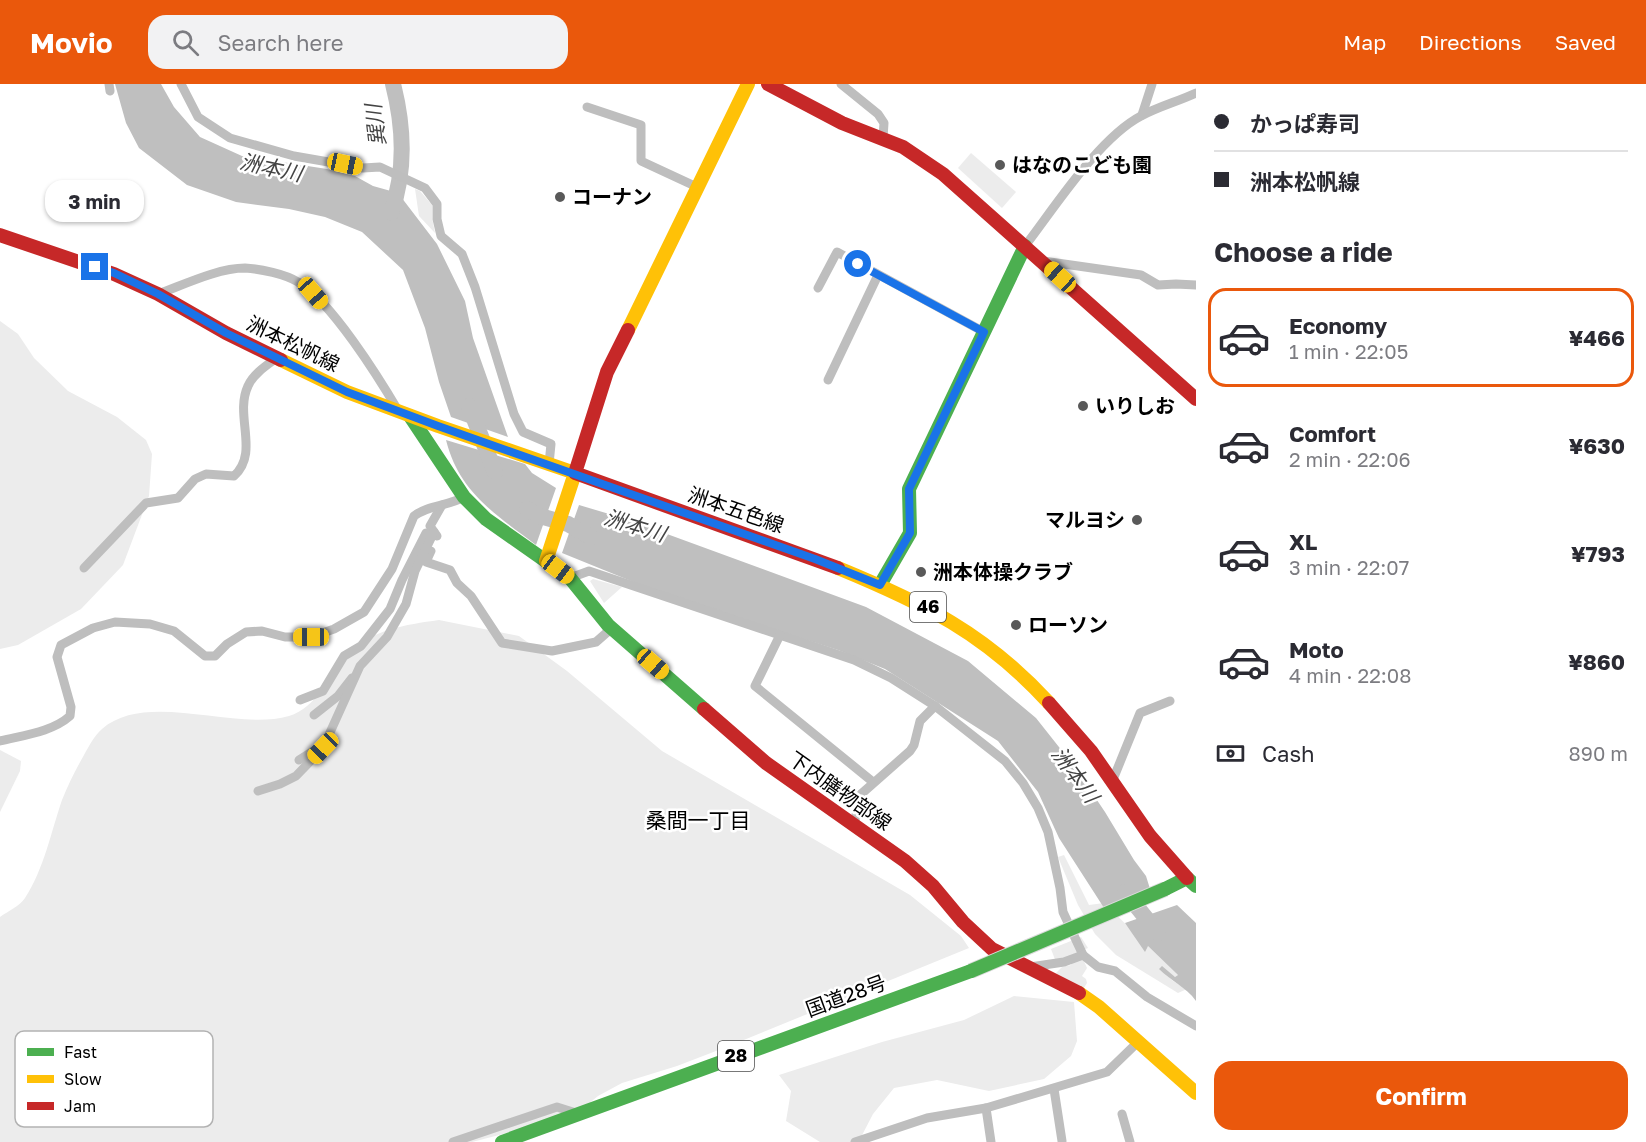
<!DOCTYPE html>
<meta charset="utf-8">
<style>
body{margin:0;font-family:"Golos Text","Noto Sans JP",sans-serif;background:#f2f2f3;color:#2b2b33;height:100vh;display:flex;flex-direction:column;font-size:22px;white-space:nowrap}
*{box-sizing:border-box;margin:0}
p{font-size:20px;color:#7c7c81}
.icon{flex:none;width:33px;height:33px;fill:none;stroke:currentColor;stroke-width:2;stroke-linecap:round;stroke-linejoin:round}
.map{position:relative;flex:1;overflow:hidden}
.side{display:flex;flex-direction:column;background:#fff;width:450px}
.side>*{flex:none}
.guide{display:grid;align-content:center;height:132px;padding:0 18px;background:#fff}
.end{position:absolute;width:27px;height:27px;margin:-14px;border:8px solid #1a73e8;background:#fff;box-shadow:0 0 0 3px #fff}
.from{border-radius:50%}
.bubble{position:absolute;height:42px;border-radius:18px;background:#fff;box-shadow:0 2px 4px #0004;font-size:20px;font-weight:700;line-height:42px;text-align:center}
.car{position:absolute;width:18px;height:36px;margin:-18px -9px;border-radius:8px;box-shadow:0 0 4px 2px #0007;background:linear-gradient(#f5c518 24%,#345 0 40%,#f5c518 0 76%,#345 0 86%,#f5c518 0)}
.guide b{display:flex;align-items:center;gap:21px;height:57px;font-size:22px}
.guide b+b{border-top:2px solid #e1e1e2}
.guide i{width:15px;height:15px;background:#2b2b33}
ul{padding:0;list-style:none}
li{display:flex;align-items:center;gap:18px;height:99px;margin:0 12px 9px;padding:0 6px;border:3px solid transparent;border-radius:18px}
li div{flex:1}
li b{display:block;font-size:22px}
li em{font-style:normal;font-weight:700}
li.current{border-color:#ea580c}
li>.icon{width:54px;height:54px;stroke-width:1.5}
h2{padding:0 18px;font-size:27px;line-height:72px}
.pay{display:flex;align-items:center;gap:15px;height:66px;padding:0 18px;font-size:22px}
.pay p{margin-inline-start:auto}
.cta{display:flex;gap:12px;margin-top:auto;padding:12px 18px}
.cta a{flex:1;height:69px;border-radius:18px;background:#ea580c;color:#fff;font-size:24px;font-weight:700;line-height:69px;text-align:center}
header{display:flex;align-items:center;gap:36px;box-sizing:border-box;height:84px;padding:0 30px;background:#ea580c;color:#fff}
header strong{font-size:28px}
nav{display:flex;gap:33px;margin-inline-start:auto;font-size:21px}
.search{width:420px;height:54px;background:#f2f2f3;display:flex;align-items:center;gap:15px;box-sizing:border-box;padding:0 21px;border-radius:18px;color:#7c7c81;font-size:22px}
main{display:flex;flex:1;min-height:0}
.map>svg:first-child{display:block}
.green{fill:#ececec}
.water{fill:#bfbfbf}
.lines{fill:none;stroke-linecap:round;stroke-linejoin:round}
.river{stroke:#bfbfbf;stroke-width:16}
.street{stroke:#bebebe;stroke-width:9}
.fast{stroke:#4caf50;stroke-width:14}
.slow{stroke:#ffc107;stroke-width:14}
.jam{stroke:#c62828;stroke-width:14}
.fast-bridge-casing{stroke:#dbdbdb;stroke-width:16;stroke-linecap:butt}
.fast-bridge{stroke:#4caf50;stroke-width:14}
.route{stroke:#1a73e8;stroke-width:8}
.poi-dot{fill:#595959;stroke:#fff;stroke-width:2}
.labels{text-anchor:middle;stroke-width:5;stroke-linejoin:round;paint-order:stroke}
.shield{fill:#fff;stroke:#4c4c4c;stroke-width:1.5}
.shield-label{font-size:18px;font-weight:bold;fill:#000}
.poi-label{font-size:20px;font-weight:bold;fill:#000;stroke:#fff;text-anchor:start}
.street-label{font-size:20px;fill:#000;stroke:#fff}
.water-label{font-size:21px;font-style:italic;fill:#444;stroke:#fff}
.neighbourhood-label{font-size:21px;fill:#000;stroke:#fff}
.key{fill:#fff;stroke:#b2b2b2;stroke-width:1.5}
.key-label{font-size:16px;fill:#000}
</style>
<header>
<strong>Movio</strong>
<div class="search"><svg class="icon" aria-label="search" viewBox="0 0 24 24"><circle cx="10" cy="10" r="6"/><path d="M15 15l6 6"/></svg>Search here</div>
<nav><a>Map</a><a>Directions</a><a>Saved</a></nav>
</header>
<main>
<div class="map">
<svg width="1196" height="1058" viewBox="0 0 1196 1058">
<rect width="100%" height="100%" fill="#fff"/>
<g class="green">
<path d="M971,69L1016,108L1002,124L958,84Z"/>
<path d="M415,105L420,107L432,121V134L435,149L419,132Z"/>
<path d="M0,237L18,250L34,274L68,307L117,333L146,356L152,370L149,412L123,481L81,525L18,561L0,565Z"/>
<path d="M593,495L622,503L604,519L590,497Z"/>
<path d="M439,536L519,552L567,587L662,667L910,811L961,852L969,864L729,962L677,982L622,999L598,1012L582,1025L550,1038L472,1058H0V833C8,827 20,822 25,814C44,785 51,748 62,716C68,701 76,685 84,671C89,662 94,652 102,645C147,606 235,648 289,632C317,624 329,590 348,571C372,545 405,541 439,536Z"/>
<path d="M0,666L21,677L20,687L0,728Z"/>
<path d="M1064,771L1089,821L1104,819L1178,891L1175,893L1160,885L1173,897L1187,905L1178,909L1116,871L1095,850L1078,821L1058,773Z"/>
<path d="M1081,853L1088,864L1056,878L1051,865Z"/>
<path d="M1082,873L1087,884L1082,892L1086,895L1087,899L1082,907L1061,896L1056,889L1062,883L1071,881L1072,874Z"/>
<path d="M1014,912L1074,918L1077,957L1071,972L1044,995L989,1007L937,996L894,1004L873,1030L859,1057L855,1058H820L786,1037L791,1007L779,991L882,958L964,936Z"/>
</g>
<g class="water">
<path d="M115,0H161L174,23L200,53L242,72L327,85L355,92L373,102L398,109L437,160L465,217L473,254L508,353L451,333L439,298L425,244L403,186L362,148L325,133L289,125L236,118L187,101L139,64L126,39Z"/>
<path d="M446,356L525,380L532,389L556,404L536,461C495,430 459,408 446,356Z"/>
<path d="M579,421L626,435L866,523L968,577L1036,634L1074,682L1105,728L1134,776L1146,792L1151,808L1106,827L1059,754L1038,708L998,657L885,585L838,566L668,512L562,469Z"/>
<path d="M1177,821L1196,839V917C1186,903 1171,897 1159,885L1162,882L1175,893L1178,891L1148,862L1145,868L1125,839Z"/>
</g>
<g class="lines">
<g class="river">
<path d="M391,129C406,87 404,43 393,0"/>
<path d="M469,322L495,388"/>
<path d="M527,425L540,432L568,440L591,453"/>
<path d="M1125,808L1158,849"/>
</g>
<g class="street">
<path d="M109,0L110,7"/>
<path d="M181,0L198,33L230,54L294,72L363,84L380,83L425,104L437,120V135L441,152L462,170L475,203L514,330L523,348L551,360L549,380"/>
<path d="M841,0L878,30L884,39L883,54"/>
<path d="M587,23L641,41V77L697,103"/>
<path d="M1142,31L1152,0"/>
<path d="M1025,162C1055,123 1099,54 1141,32C1157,23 1179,17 1196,9"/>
<path d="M1043,177L1141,191L1158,201L1176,200L1196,201"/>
<path d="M818,204L837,168L984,248"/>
<path d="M158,210C183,201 218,184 245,184C261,185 285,190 298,198C331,217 379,294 399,328"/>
<path d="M828,296L878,191"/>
<path d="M437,452L430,442L442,421"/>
<path d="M431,467L426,478L450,486L457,499L471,512L502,559L552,567L596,558L612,544"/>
<path d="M84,484L146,419L178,414L195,395L206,390L234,392C260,368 234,332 248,302C253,290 267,281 278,273"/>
<path d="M570,494L589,487L854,576L891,594L935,622L1005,677L1023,699L1038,724L1048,748L1060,804L1063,828L1083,871L1098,883L1115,887L1147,913L1196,942"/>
<path d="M780,551L755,602L873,698"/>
<path d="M300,616L323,607L344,572L361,562L390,525L402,496L426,449"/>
<path d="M314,631L338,612L352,594"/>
<path d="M0,657C24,651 52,648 70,632L71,623L57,573L61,561L93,544L115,538L150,540L174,547L205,572H215L227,560L246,548L262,547L285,553H311L334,545L364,528L392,485L414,432C428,421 448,422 464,413"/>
<path d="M299,676L318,664"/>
<path d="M1112,698L1140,629L1170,617"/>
<path d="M258,707L280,700L296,692L323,664L360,582L387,553L406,520L415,487L434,448"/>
<path d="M854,741L860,711L910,667L914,661L920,637L935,622"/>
<path d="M1030,883L1064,878L1083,871"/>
<path d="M1054,1005L1062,1057"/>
<path d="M986,1024L991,1058"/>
<path d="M1122,1030L1130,1058"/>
<path d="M453,1058L557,1023L576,1029"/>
<path d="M855,1058L927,1034L986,1024L1107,988L1138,958"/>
</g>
<g class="fast">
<path d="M410,332L464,413L486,435L570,494L608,541L704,625"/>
<path d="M880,501L910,449L909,405L1025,162"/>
<path d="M1165,805L1187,794L1196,802"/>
<path d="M502,1058L971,887"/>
</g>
<g class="slow">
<path d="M628,246L748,0"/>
<path d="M281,276L347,308L438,342L575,389L546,477"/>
<path d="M838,484C923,519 985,549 1049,619"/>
<path d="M1079,909L1099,923L1196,1009"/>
</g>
<g class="jam">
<path d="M768,0L842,39L903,63L943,90L1196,315"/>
<path d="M0,151L114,190L158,210L226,249L281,276"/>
<path d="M628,246L607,288L575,389L838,484"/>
<path d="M1049,619L1091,667L1150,752L1187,794"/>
<path d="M704,625L766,679L905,777L933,802L963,838L992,865L1079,909"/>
</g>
<g class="fast-bridge-casing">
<path id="fast-bridge" d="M971,887L1165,805"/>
</g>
<use href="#fast-bridge" class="fast-bridge"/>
</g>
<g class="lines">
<path class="route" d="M95,183L114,189L158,210L226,249L347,308L438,342L815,475L880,501L910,449L909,405L984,248L858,180"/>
</g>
<g class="poi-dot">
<circle cx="1000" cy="81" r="6"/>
<circle cx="560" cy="113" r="6"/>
<circle cx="1083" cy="322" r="6"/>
<circle cx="1137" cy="436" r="6"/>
<circle cx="921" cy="488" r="6"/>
<circle cx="1016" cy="541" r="6"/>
</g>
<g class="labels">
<g class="shield">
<rect x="910" y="508" width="36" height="30" rx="4.5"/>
<rect x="718" y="957" width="36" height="30" rx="4.5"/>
</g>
<g class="shield-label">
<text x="928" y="529">46</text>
<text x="736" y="978">28</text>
</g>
<g class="poi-label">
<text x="1012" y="88">はなのこども園</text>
<text x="572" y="120">コーナン</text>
<text x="1095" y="329">いりしお</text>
<text x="1125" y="443" text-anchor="end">マルヨシ</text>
<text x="933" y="495">洲本体操クラブ</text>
<text x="1028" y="548">ローソン</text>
</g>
<g class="street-label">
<text transform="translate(293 260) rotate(26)" y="7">洲本松帆線</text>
<text transform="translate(736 426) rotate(19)" y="7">洲本五色線</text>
<text transform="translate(840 707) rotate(35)" y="7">下内膳物部線</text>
<text transform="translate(846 912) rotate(-20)" y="7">国道28号</text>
</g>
<g class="water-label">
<text transform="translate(376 41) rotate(-97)" y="7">巽川</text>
<text transform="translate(271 84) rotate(12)" y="7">洲本川</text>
<text transform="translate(635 442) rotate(17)" y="7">洲本川</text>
<text transform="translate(1075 691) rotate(54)" y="7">洲本川</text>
</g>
<g class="neighbourhood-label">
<text x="698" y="744">桑間一丁目</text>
</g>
</g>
<rect x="15" y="947" width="198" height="96" rx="9" class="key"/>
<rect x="27" y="964" width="27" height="8" fill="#4caf50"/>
<rect x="27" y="991" width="27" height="8" fill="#ffc107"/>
<rect x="27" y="1018" width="27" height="8" fill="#c62828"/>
<g class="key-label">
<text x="64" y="974">Fast</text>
<text x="64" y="1001">Slow</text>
<text x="64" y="1028">Jam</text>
</g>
</svg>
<i class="end from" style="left:858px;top:180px"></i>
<i class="end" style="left:95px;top:183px"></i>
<div class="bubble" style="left:45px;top:96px;width:99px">3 min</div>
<i class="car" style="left:345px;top:80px;rotate:102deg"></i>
<i class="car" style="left:1060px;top:193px;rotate:312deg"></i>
<i class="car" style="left:313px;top:209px;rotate:139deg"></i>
<i class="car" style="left:558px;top:485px;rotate:127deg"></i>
<i class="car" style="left:311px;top:553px;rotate:270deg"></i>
<i class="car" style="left:653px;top:580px;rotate:131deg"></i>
<i class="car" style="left:323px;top:664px;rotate:224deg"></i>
</div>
<section class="side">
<div class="guide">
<b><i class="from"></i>かっぱ寿司</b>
<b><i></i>洲本松帆線</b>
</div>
<h2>Choose a ride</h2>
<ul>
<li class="current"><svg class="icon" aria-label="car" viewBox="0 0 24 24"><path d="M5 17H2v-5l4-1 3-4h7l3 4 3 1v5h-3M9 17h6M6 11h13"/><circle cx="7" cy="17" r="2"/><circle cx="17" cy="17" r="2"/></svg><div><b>Economy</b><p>1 min · 22:05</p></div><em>¥466</em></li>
<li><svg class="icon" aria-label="car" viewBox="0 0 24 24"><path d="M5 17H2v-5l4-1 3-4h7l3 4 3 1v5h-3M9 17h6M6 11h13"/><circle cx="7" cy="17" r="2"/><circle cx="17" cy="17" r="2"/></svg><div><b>Comfort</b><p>2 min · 22:06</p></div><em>¥630</em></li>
<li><svg class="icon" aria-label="car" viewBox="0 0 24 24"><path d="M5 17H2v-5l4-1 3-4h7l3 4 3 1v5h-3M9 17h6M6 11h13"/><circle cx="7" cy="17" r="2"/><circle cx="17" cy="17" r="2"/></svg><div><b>XL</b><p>3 min · 22:07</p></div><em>¥793</em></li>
<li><svg class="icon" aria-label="car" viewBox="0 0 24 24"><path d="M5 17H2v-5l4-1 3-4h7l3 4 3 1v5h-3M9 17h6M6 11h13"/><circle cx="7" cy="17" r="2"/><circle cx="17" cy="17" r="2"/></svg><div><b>Moto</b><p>4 min · 22:08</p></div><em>¥860</em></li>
</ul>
<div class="pay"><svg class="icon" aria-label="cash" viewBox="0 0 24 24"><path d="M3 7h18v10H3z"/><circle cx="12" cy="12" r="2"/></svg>Cash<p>890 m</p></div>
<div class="cta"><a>Confirm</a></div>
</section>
</main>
